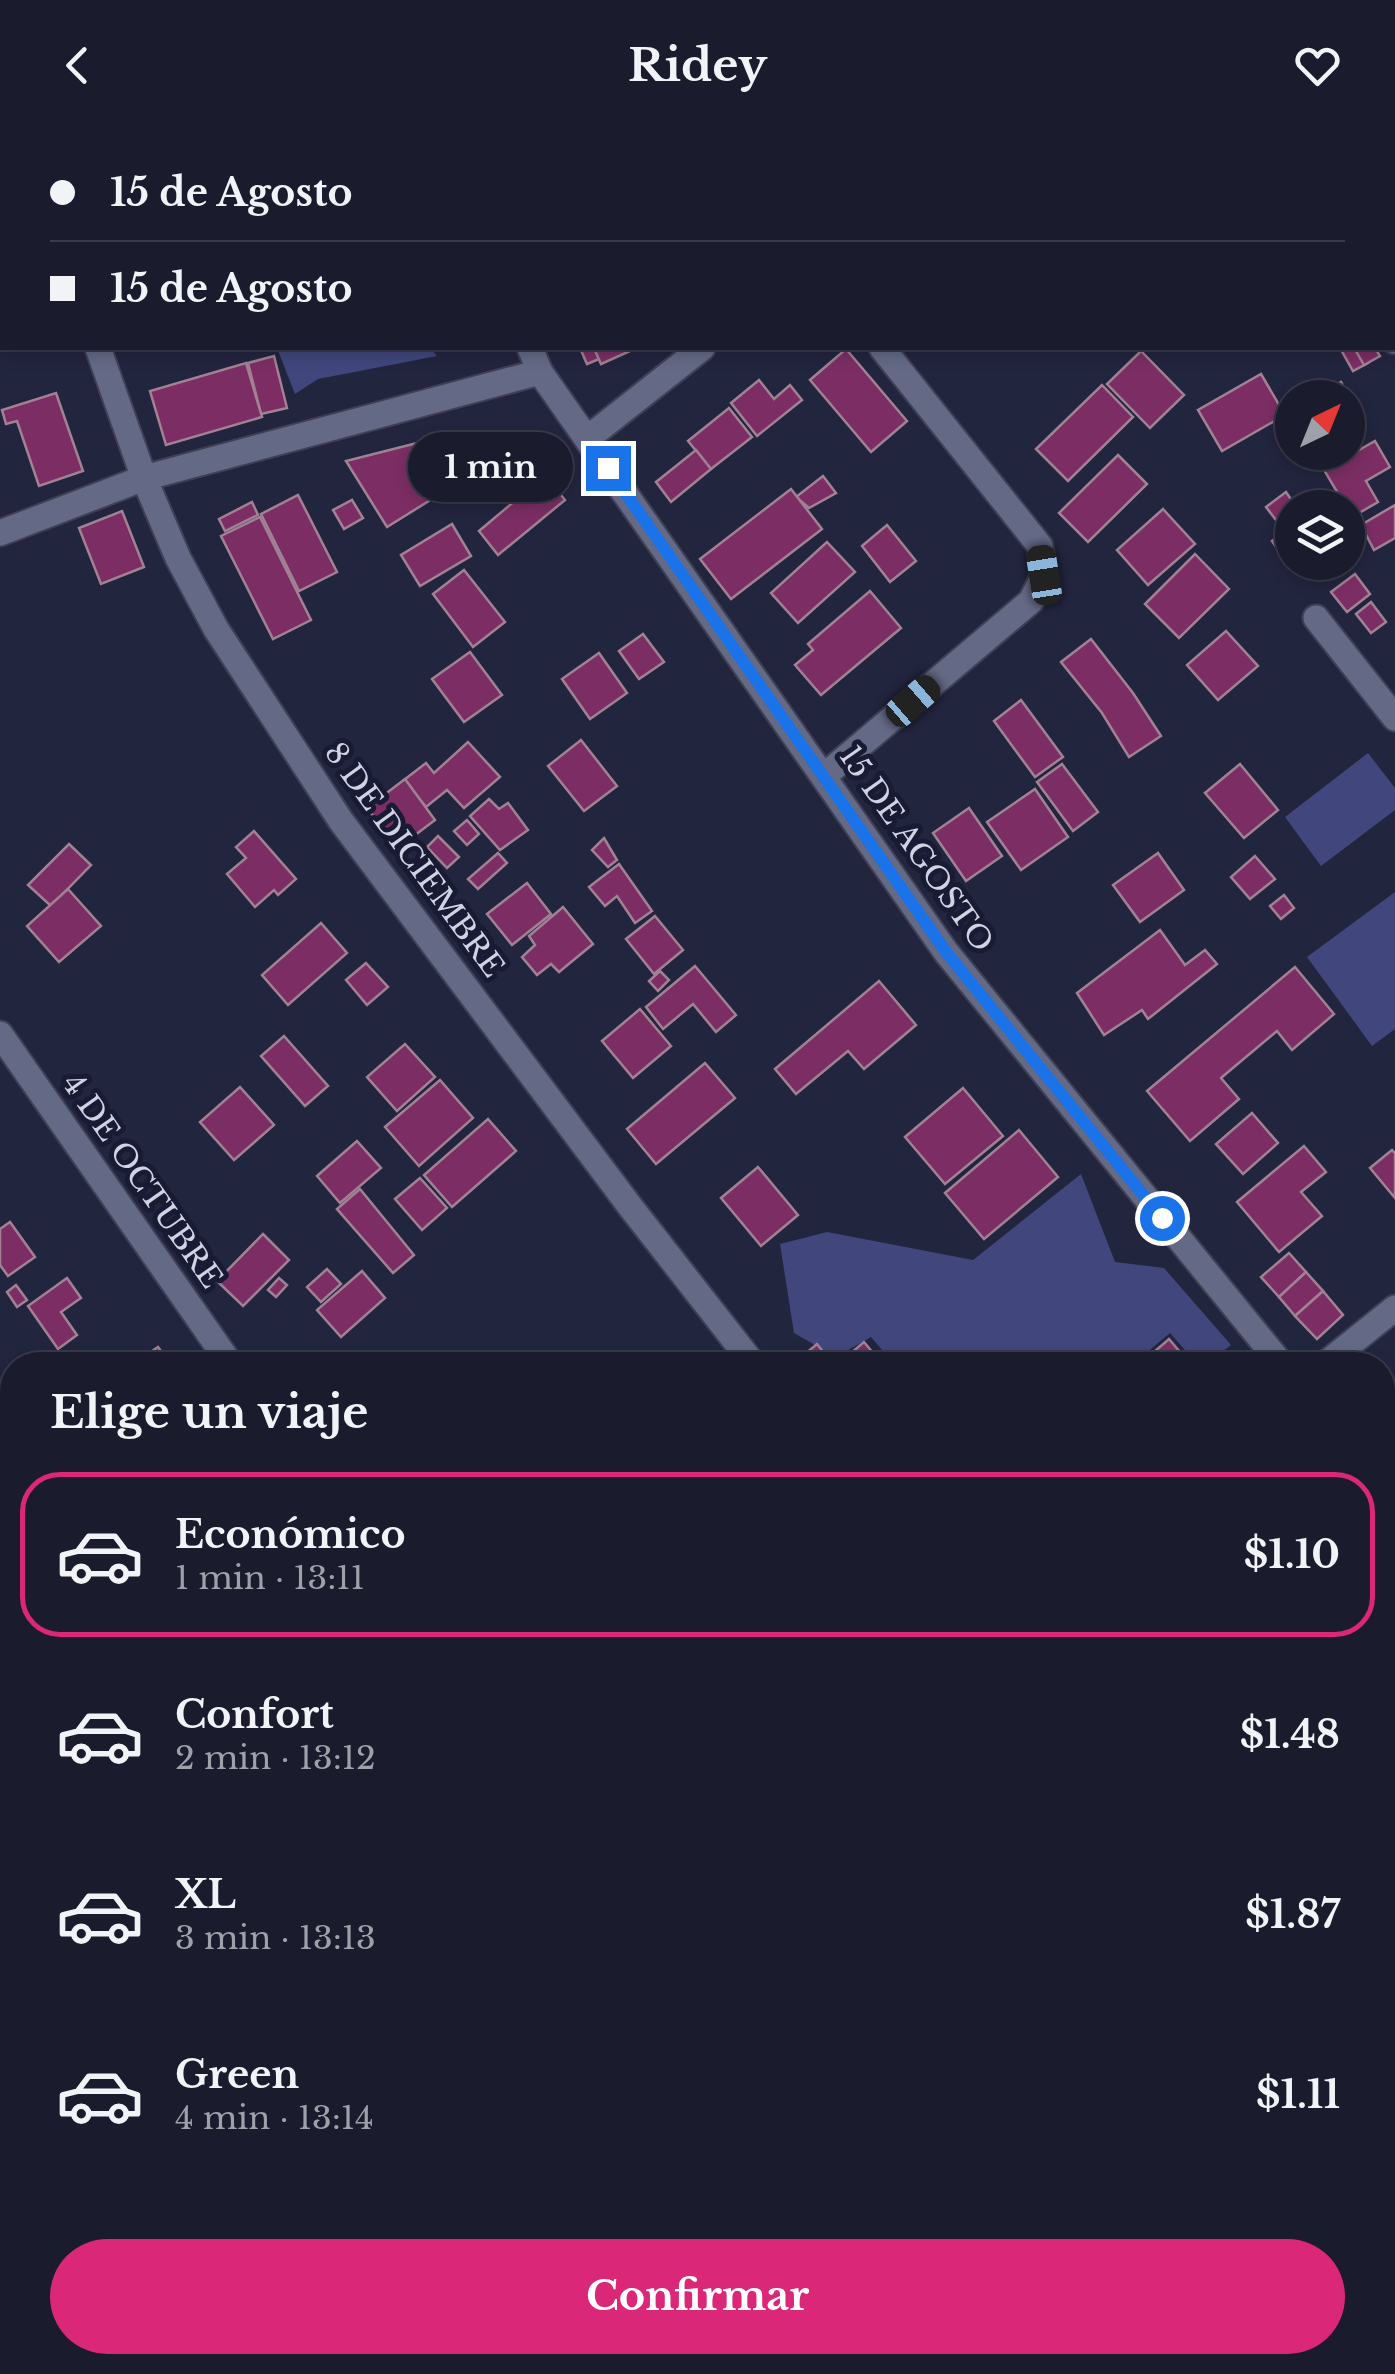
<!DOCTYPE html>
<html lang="es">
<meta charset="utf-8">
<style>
body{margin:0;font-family:"Libre Baskerville",serif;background:#232536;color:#f1f3f6;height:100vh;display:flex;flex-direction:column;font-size:38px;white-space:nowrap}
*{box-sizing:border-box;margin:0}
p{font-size:32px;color:#9fa1aa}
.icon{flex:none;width:55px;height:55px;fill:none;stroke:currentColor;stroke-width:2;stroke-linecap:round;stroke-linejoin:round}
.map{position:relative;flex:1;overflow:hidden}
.sheet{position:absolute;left:0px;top:1222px;width:1395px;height:1022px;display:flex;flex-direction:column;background:#1a1c2e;border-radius:40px 40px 0 0;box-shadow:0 5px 15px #0003,0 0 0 2px #383a4a}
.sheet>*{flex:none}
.hud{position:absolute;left:0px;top:0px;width:1395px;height:220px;box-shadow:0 5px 15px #0003,0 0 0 2px #383a4a;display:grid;align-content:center;height:220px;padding:0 50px;background:#1a1c2e}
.needle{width:65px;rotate:43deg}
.controls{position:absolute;left:1275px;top:250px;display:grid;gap:20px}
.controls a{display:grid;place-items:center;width:90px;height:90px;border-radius:50%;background:#1a1c2e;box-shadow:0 5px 15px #0003,0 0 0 2px #383a4a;font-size:50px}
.end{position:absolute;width:45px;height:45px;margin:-22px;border:12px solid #1a73e8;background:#fff;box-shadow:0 0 0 5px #fff}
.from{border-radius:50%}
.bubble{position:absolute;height:70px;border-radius:35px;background:#1a1c2e;box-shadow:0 5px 15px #0003,0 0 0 2px #383a4a;font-size:32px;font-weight:700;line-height:70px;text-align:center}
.car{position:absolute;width:30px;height:60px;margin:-30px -15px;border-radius:12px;box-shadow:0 0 8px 2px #0007;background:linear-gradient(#222 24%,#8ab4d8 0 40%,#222 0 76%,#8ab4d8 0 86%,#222 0)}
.hud b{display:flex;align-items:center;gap:35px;height:95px;font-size:38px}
.hud b+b{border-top:2px solid #383a4a}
.hud i{width:25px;height:25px;background:#f1f3f6}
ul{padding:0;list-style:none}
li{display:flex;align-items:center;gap:30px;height:165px;margin:0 20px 15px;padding:0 30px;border:5px solid transparent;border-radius:40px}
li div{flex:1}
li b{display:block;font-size:38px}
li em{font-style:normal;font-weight:700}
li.selected{border-color:#db2777}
li>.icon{width:90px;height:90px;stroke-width:1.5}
h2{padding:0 50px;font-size:45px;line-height:120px}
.action{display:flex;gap:20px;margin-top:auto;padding:20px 50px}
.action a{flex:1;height:115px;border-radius:60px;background:#db2777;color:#fff;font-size:40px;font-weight:700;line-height:115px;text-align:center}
header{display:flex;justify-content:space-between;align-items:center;height:130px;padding:0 50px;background:#1a1c2e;font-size:45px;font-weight:700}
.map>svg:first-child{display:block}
.green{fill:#41477c}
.building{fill:#7c2e64;stroke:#a18194;stroke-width:2.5}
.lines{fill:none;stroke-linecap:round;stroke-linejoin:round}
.street-casing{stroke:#3f4056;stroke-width:29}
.secondary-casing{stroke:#3f4056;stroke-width:29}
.street{stroke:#646986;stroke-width:25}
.secondary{stroke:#646986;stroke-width:25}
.route{stroke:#1a73e8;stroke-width:12}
.labels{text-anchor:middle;stroke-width:10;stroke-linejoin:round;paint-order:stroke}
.street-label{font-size:30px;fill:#d0d3e4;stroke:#181b33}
</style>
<header><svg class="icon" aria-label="back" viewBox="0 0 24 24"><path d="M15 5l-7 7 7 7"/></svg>Ridey<svg class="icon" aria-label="heart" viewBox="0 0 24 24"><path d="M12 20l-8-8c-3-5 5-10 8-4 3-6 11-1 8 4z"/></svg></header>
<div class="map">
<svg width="1395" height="2244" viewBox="0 0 1395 2244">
<rect width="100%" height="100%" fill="#22253e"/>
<g class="green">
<path d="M153,0H409L410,2H152Z"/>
<path d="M277,218H430L437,226L318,249L295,264Z"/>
<path d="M1368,623L1395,658V680L1321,736L1285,687Z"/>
<path d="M1395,762V899L1372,916L1307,827Z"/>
<path d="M1081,1044L1115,1132L1164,1138L1231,1215L1205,1235H1198L1170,1203L1132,1235H945L942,1229L927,1235H895L871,1207L836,1227L794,1203L780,1114L827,1102L973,1130Z"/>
</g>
<g class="building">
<path d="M1350,0H1395V45L1392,47V2H1348Z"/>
<path d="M580,218H594L599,229L587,234Z"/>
<path d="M594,218H629L630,221L601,234Z"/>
<path d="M1340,218H1360L1368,233L1353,241Z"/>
<path d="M1362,218H1375L1380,226L1364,235L1356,221Z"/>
<path d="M846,219L907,291L871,322L810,250Z"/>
<path d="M1141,221L1184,265L1150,298L1107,254Z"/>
<path d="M274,226L287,278L261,284L248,233Z"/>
<path d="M246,233L262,287L166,315L150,261Z"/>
<path d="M1261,244L1285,285L1222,321L1198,280Z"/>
<path d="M759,250L774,269L790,255L802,270L757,306L731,273Z"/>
<path d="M1341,252L1362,288L1348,296V268H1313Z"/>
<path d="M1102,255L1133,287L1068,351L1036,319Z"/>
<path d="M56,263L83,341L39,356L17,291L6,294L2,280Z"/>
<path d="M729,278L752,307L711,339L688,311Z"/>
<path d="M512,302L565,370L498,425L479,401L523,364L512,350L491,367L467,337Z"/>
<path d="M433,309L461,351L387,397L346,331Z"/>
<path d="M1375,311L1390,337L1366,351L1378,372L1352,387L1324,340Z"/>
<path d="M696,320L711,339L671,372L656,352Z"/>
<path d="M1118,325L1147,354L1088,412L1059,383Z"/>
<path d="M823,346L836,363L809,378L796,367Z"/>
<path d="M791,359L822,399L731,469L700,429Z"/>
<path d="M1286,362L1297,378H1292V411L1266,377Z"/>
<path d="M298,365L337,442L299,461L261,384Z"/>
<path d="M352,370L363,388L344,399L333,380Z"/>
<path d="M252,372L258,385L225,401L219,389Z"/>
<path d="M1395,375V408L1374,420L1361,395Z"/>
<path d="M1163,379L1195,414L1148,455L1117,420Z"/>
<path d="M122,381L144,437L101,454L79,398Z"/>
<path d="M260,387L311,490L273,509L221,406Z"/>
<path d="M452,394L471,426L420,456L401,425Z"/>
<path d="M887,395L916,431L890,452L862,416Z"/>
<path d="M1288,398L1292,404V419L1283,427L1272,411Z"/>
<path d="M827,412L855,442L798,493L771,463Z"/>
<path d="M1195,424L1229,459L1179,508L1145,474Z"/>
<path d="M464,440L505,492L473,517L433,464Z"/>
<path d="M1355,444L1370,464L1347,482L1331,462Z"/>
<path d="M870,461L901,498L821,565L795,535L813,520L808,514Z"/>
<path d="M1371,472L1386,492L1371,503L1356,484Z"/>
<path d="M1226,501L1258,536L1218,570L1187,535Z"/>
<path d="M643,504L664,532L639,549L619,521Z"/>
<path d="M1091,509L1133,563L1161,606L1129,627L1102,583L1061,532Z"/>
<path d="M470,522L502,565L464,592L432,549Z"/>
<path d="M599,523L627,563L590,589L562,549Z"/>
<path d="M1021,570L1063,627L1035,647L994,591Z"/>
<path d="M581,610L617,656L584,681L548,636Z"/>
<path d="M468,612L500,647L464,678L447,660L426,677L404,650L426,633L434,643Z"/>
<path d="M1062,634L1098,682L1073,701L1037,652Z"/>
<path d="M1240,634L1278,680L1244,708L1205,663Z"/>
<path d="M405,649L435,690L398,718L367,678Z"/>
<path d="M1035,659L1068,707L1021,740L987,692Z"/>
<path d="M489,669L499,679L508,673L528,700L500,720L470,686Z"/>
<path d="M969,678L1002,726L966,751L933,703Z"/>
<path d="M467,690L479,704L467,715L454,701Z"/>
<path d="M254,701L296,749L278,765L274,760L255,777L227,744L246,728L236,717Z"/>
<path d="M438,706L459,727L447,738L427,717Z"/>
<path d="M604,708L617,730L608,737L592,720Z"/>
<path d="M69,714L91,735L51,776L28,755Z"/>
<path d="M498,723L507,733L478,759L468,749Z"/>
<path d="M1158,723L1184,760L1140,792L1113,755Z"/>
<path d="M1255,726L1275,749L1250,769L1231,747Z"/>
<path d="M619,734L652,781L635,793L617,766L605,776L589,757Z"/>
<path d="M527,753L551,784L512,815L487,784Z"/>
<path d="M68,759L101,796L59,832L27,796Z"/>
<path d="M1284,765L1294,778L1281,789L1270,776Z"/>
<path d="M563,777L593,814L559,842L551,834L537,845L522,827L535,815L529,806Z"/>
<path d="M655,786L683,820L654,844L626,809Z"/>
<path d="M321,793L347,823L288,875L262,845Z"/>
<path d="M1160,800L1185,835L1205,820L1217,834L1148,889L1142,880L1104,905L1077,863Z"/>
<path d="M366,833L388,857L367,875L346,850Z"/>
<path d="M695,836L736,885L716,902L693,874L663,899L646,877Z"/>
<path d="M1295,837L1334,884L1292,920L1277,901L1221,948L1239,969L1190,1011L1147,961Z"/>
<path d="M660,841L669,850L658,861L649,851Z"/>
<path d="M879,851L916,895L864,939L848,921L796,964L775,939Z"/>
<path d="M640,879L671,916L633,948L602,911Z"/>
<path d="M284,906L328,956L305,976L261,926Z"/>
<path d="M405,914L435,947L397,981L367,947Z"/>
<path d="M705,933L735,968L656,1034L627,999Z"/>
<path d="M440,950L473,988L419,1036L385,997Z"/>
<path d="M240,957L274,995L234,1030L200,992Z"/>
<path d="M963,958L1003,1006L945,1054L905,1007Z"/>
<path d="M1252,983L1278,1013L1243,1044L1216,1014Z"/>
<path d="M488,989L516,1021L452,1077L424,1045Z"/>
<path d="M1019,1000L1058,1047L984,1109L945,1063Z"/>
<path d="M357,1011L381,1038L340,1073L317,1046Z"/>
<path d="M1304,1016L1326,1042L1301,1062L1322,1086L1279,1122L1237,1072Z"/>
<path d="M1392,1020L1395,1023V1068L1370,1038Z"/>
<path d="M758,1037L798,1085L761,1116L721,1068Z"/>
<path d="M420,1048L447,1078L422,1100L395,1069Z"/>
<path d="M360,1059L414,1125L393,1143L337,1079Z"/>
<path d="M10,1092L35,1127L8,1146L0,1135V1099Z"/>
<path d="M263,1104L289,1130L243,1176L217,1151Z"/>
<path d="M1289,1123L1306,1142L1279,1167L1261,1147Z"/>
<path d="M327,1139L341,1154L321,1172L307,1157Z"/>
<path d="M362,1141L385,1168L341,1207L317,1180Z"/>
<path d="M1306,1142L1323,1161L1295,1186L1279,1167Z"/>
<path d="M67,1148L81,1168L61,1182L77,1205L58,1219L28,1176Z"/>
<path d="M279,1148L287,1155L276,1167L268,1160Z"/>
<path d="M16,1155L27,1170L17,1177L7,1162Z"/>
<path d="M1323,1161L1343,1185L1317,1209L1295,1186Z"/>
<path d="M1169,1209L1191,1235H1139Z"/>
<path d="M864,1212L883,1235H837Z"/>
<path d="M817,1214L832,1233L803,1235L799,1229Z"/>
<path d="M158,1217L171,1235H132Z"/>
<path d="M1395,1562V1620L1393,1622L1382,1610V1572Z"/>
<path d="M1395,1641V1689L1382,1673V1651Z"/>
<path d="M0,1845L12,1862V1893L0,1902Z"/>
<path d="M11,1903L12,1906V1947L0,1930V1911Z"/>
<path d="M0,1937L12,1954V1958L0,1968Z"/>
<path d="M12,2010V2028L0,2037V2019Z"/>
<path d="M12,2035V2058L0,2067V2044Z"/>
<path d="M12,2070V2114L0,2097V2079Z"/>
<path d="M1382,2105L1395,2120V2127L1382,2137Z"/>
<path d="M1395,2139V2214L1382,2200V2149Z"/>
<path d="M143,2232H179L163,2244H151Z"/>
<path d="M329,2232H356L364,2244H314Z"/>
<path d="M815,2232H833L843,2244H818L811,2236Z"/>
<path d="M1188,2232H1216L1204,2244H1199Z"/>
<path d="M1249,2232H1278L1265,2244H1259Z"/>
<path d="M1291,2232H1325L1311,2244H1301Z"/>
<path d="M1350,2232H1373L1360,2244Z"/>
<path d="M805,2233L814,2244H792Z"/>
</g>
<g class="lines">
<g class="street-casing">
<g id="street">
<path d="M449,0L450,2"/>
<path d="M716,0L718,2"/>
<path d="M1234,0L1236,2"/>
<path d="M1392,207L1395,211"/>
<path d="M530,218L540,242L946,822L1282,1235"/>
<path d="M588,308L702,218"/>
<path d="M0,403L144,348L540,242"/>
<path d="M1316,488L1395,588"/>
<path d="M824,646L1031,471L1044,445L1040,416L882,218"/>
<path d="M0,904L231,1235"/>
<path d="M1324,1235L1395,1178"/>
<path d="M1382,1359L1395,1374"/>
<path d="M0,1431L12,1422"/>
<path d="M0,1602L12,1615"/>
<path d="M457,2232L466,2244"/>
<path d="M974,2232L983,2244"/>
<path d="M0,2236L6,2244"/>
<path d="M689,2244L705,2232"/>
</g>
</g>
<g class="secondary-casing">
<g id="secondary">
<path d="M20,0L21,2"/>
<path d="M98,218L144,348L178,428L216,499L341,691L629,1075L754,1235"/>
<path d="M1382,2012L1395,2027"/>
</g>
</g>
<use href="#street" class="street"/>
<use href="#secondary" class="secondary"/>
</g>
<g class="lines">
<path class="route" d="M608,338L946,822L1162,1088"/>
</g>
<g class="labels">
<g class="street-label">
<text transform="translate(916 719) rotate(55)" y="10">15 DE AGOSTO</text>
<text transform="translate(414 730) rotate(54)" y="10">8 DE DICIEMBRE</text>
<text transform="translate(142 1051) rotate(55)" y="10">4 DE OCTUBRE</text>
</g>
</g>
</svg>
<div class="controls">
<a><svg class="needle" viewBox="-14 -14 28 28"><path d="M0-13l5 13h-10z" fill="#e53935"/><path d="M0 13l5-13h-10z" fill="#9fa1aa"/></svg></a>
<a><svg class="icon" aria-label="layers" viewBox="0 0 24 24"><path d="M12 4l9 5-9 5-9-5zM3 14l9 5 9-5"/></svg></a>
</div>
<i class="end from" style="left:1162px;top:1088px"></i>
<i class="end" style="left:608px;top:338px"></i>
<div class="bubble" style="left:408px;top:302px;width:165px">1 min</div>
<i class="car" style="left:1044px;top:445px;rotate:351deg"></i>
<i class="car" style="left:913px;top:571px;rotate:49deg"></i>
<div class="hud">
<b><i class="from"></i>15 de Agosto</b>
<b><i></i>15 de Agosto</b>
</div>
<section class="sheet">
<h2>Elige un viaje</h2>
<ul>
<li class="selected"><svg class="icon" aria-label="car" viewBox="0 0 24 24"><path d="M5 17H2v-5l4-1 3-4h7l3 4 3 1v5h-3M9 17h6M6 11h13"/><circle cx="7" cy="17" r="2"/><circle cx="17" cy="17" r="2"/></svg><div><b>Económico</b><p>1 min · 13:11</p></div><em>$1.10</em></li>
<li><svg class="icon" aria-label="car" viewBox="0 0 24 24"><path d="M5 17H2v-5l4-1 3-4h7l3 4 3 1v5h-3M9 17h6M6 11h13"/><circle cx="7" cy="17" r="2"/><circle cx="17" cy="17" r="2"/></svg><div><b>Confort</b><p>2 min · 13:12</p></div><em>$1.48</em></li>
<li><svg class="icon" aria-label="car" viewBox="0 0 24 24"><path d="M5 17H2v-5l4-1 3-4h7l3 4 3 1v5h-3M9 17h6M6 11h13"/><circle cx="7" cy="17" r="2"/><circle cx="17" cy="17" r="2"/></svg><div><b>XL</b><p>3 min · 13:13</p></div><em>$1.87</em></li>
<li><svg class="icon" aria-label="car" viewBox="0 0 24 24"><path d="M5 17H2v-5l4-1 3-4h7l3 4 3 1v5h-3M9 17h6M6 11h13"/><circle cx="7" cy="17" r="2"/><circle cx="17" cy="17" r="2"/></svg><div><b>Green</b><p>4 min · 13:14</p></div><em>$1.11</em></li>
</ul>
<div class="action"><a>Confirmar</a></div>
</section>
</div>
